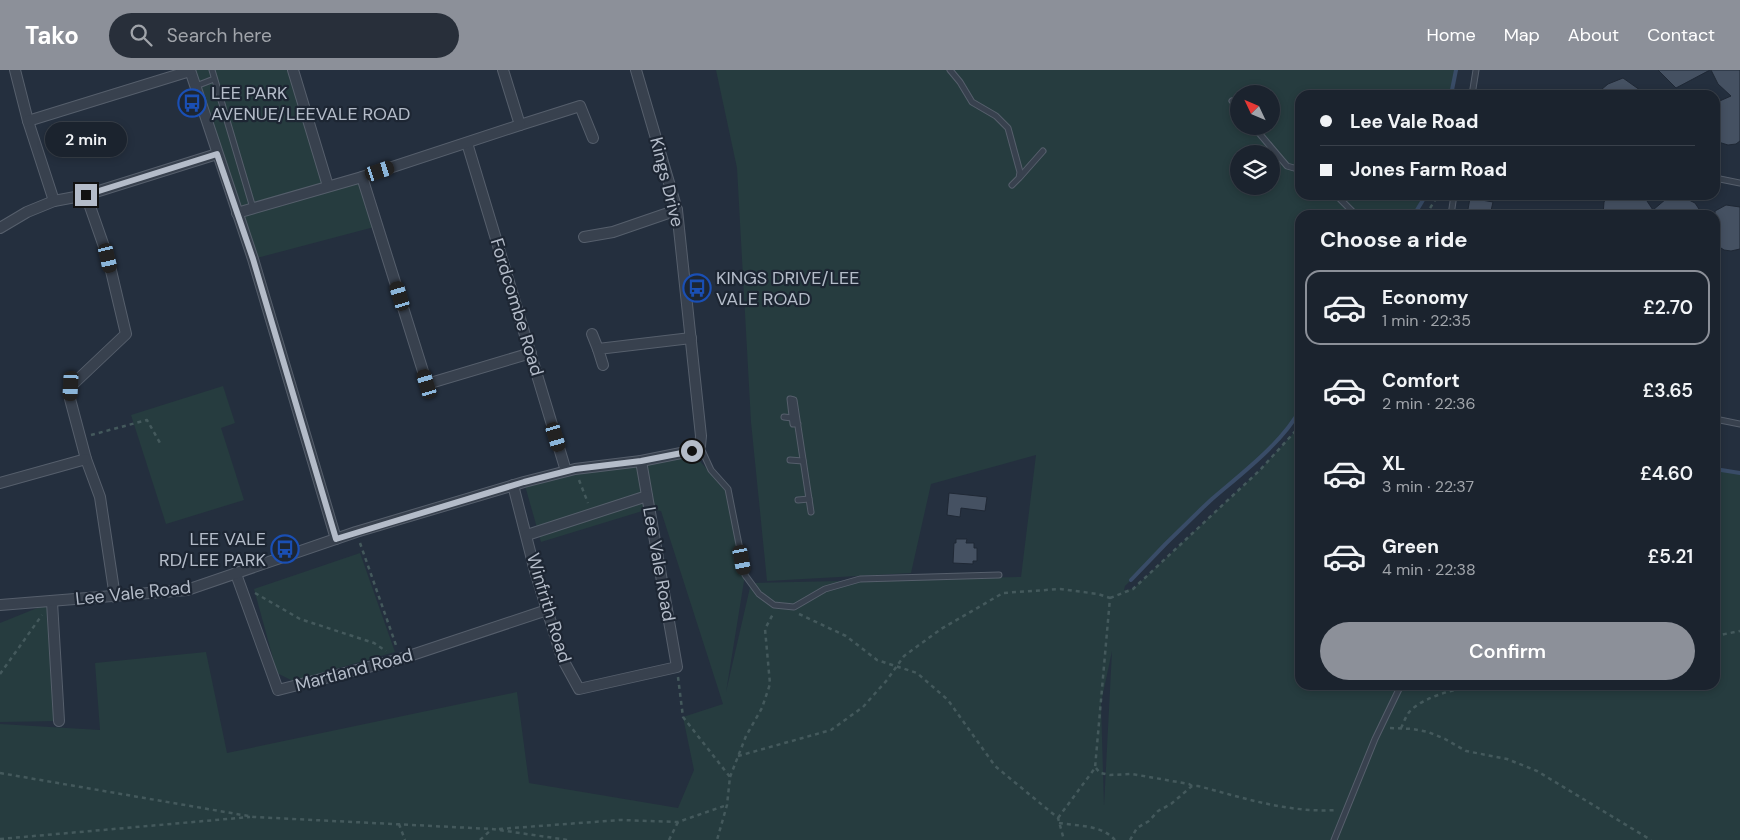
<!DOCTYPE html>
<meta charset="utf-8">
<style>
body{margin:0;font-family:"DM Sans",sans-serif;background:#282f3a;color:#f1f3f6;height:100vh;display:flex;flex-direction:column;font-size:19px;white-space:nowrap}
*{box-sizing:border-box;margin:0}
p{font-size:16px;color:#a0a4aa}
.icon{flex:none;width:28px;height:28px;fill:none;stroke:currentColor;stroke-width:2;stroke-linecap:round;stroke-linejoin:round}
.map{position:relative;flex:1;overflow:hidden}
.details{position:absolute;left:1295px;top:140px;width:425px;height:480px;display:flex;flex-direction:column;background:#1b232e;border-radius:15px;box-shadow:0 2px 8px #0003,0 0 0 1px #39404a}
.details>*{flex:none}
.top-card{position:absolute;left:1295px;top:20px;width:425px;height:110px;border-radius:15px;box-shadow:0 2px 8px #0003,0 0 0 1px #39404a;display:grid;align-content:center;height:110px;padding:0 25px;background:#1b232e}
.needle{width:32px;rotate:314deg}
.buttons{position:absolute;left:1230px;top:15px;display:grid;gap:10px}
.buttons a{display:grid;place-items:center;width:50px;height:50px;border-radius:50%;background:#1b232e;box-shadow:0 2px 8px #0003,0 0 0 1px #39404a;font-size:25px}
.end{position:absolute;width:22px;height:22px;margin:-11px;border:6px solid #b4bcc9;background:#111;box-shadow:0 0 0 2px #111}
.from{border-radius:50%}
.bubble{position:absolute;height:35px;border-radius:18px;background:#1b232e;box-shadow:0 2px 8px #0003,0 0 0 1px #39404a;font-size:16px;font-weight:600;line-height:35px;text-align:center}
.car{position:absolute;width:15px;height:30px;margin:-15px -8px;border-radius:6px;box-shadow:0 0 4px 1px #0007;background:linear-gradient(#222 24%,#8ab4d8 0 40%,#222 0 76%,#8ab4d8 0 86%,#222 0)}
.top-card b{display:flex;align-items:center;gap:18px;height:48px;font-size:19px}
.top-card b+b{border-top:1px solid #39404a}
.top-card i{width:12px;height:12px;background:#f1f3f6}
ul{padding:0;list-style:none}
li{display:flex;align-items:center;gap:15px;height:75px;margin:0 10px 8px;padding:0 15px;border:2px solid transparent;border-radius:15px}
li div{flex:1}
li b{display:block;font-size:19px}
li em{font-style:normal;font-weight:600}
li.active{border-color:#8c9099}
li>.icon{width:45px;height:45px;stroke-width:1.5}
h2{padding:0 25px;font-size:22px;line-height:60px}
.primary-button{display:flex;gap:10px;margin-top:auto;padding:10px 25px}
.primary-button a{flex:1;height:58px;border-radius:30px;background:#8c9099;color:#fff;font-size:20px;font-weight:600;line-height:58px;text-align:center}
header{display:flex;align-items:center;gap:30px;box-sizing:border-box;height:70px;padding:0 25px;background:#8c9099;color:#fff}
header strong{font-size:24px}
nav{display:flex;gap:28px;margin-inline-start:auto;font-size:18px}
.search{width:350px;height:45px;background:#282f3a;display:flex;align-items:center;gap:12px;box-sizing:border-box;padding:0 18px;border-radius:28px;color:#a0a4aa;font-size:19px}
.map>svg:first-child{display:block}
.green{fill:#263c3f;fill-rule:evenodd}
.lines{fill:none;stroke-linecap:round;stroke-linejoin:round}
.stream{stroke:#394c67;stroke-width:4}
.building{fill:#455162;stroke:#1f2835}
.lane-casing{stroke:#565f6c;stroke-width:7}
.street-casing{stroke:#565f6c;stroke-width:12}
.path{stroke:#44595c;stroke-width:2.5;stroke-dasharray:4 4;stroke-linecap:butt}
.lane{stroke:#38414e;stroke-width:5}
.street{stroke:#38414e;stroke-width:10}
.route{stroke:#b4bcc9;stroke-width:6}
.labels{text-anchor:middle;stroke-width:4.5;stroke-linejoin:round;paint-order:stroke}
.poi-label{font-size:18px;fill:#b4bcc9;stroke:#1d2633;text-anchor:start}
.street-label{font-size:18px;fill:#b4bcc9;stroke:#1d2633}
</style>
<header>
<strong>Tako</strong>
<div class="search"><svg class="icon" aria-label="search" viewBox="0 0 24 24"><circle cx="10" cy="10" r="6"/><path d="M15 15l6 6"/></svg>Search here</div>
<nav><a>Home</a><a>Map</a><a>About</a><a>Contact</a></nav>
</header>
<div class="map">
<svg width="1740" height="770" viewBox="0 0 1740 770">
<rect width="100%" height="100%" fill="#242f3e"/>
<g class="green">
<path d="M194,0H293L328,116L362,107L378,156L253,189Z"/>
<path d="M716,0H1455V11L1452,25H1300V125H1426L1415,145H1300V340L1273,375L1210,432L1125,516L1124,520L1133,519L1260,400L1300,356V615H1715V399L1740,403V770H0V654L100,660L95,593L206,582L227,683L517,622L529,713L678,738L694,700L683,647L723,634L661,441L649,439L541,472L524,412L691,381L726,421L745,505L726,622L751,513L1021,507L1036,385L931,414L911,503L767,511L751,352L737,98ZM1239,24H1271V56H1239ZM1239,84H1271V116H1239ZM1112,581L1104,736L1101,633Z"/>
<path d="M223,316L235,353L221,358L244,430L166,454L131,345Z"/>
<path d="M360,483L395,582L293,611L277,603L254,519Z"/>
<path d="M52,532L59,651L0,652V553Z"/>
</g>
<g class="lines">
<g class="stream">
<path d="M1451,25L1456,0"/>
<path d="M1414,145L1426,125"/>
<path d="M1715,399L1740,403"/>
<path d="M1131,510C1157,482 1184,455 1212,429C1241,404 1282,373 1300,340"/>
</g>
</g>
<g class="building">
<path d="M1658,0H1710L1676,18Z"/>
<path d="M1711,0H1740V71L1736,74L1728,75L1715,71V33L1731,26L1718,14Z"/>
<path d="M1623,8L1647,25H1595L1608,14Z"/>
<path d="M1608,125H1643L1653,140L1666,129L1681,126L1695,133L1703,145H1603L1604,132Z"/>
<path d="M1470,128L1493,132L1490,145H1467Z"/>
<path d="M1726,135L1740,137V179L1731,181L1724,180L1715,174V141Z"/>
<path d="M949,423L987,427L985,441L961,438L960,447L947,445Z"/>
<path d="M956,469H967L966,473H974V478H977V491H973V494L953,493L954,473H956Z"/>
</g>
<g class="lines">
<g class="lane-casing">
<g id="lane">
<path d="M212,0L253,138"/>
<path d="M950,0L960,12L972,32L996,46L1008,58L1020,102L1019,108L1012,115"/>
<path d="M196,16L214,9"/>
<path d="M1472,25L1476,0"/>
<path d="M1232,31L1239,39"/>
<path d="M1253,56L1287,96L1294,98L1300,96"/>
<path d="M1020,107L1043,81"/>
<path d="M1715,108L1740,113"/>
<path d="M1336,125L1356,145"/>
<path d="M1451,145L1454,125"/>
<path d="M784,347L792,348"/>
<path d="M1715,349L1740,354"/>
<path d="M798,354H793L790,329L794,330L811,442"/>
<path d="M700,376L711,400L728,419L745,505L759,524L774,535L794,537L825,519L860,509L999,505"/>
<path d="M790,390L803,391"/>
<path d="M798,430L809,429"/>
<path d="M1334,770L1375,669L1401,615"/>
</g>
</g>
<g class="street-casing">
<g id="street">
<path d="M15,0L28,51L54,131"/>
<path d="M190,0L253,189L336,469"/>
<path d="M293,0L328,116"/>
<path d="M28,51L190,1"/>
<path d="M520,55L580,36L593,68"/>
<path d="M467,73L566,401"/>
<path d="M362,107L427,314L531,283"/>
<path d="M86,125L108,188L126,264L71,316L70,329L86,389L100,427L115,527"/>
<path d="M237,143L362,107L520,55L503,0"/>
<path d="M0,158L27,142L54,131L86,125L217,84"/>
<path d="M584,167L613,162L677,140"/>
<path d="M592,264L598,279"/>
<path d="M603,295L598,279L691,268"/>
<path d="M0,413L86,389"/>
<path d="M513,415L535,501L562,588L579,619L677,597L641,391"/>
<path d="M527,465L647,426"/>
<path d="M236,504L278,620L400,589L547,540"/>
<path d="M52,532L59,651"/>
<path d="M0,535L187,520L356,462L524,412L575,399L641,391L691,381L700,376L701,366L677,140L636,0"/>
</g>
</g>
<g class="path">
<path d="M1426,145L1438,125"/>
<path d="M91,365L147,350L160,373"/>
<path d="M579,410L588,433"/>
<path d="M360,473L397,578"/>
<path d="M255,523L300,549L374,573L386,581"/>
<path d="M1110,528L1133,519L1260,400L1300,356"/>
<path d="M799,544L846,566L877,590L917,603L948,630L995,696L1058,748L1064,770"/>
<path d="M1715,566L1740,561"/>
<path d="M0,604L42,545"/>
<path d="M678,607L683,647L730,707L727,735L717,770"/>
<path d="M1390,658L1413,659L1428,662L1445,669L1466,681L1507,689L1537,701L1651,770"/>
<path d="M1401,658C1404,652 1406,645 1411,640C1426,626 1454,620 1474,615"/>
<path d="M738,686L831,660L863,637L887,610L904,586L941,559L1003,523L1060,519L1098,524L1110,528L1095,698L1058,748"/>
<path d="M1096,698L1100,703L1110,705L1132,704L1189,714L1192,716"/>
<path d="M0,703L254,747L492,759L568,770"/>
<path d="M730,707L746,666L762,638L770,614L765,559L774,542"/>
<path d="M1059,753C1078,756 1102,755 1115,770"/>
<path d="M399,754L405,770"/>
<path d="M499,759L620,750L678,752L727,735"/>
<path d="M0,769L250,747"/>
<path d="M480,770L491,760"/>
<path d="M669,770L678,752"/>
<path d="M1130,770L1137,758L1149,751L1158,741L1171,734L1192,716H1198C1244,728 1288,743 1336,740"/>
</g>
<use href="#lane" class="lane"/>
<use href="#street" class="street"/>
</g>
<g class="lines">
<path class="route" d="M86,125L217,84L253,189L336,469L524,412L575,399L641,391L692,381"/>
</g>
<defs>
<g id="bus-ring" transform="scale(1.4375)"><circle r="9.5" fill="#1d2633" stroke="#1a4fb4" stroke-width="1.5"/><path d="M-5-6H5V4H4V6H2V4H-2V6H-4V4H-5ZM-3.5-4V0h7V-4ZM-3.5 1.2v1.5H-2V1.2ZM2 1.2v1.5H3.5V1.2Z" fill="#1a4fb4"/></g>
</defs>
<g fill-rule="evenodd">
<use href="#bus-ring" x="192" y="33"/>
<use href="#bus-ring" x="697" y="218"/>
<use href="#bus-ring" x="285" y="479"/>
</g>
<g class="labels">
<g class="poi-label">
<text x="211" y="29">LEE PARK<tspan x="211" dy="21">AVENUE/LEEVALE ROAD</tspan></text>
<text x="716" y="214">KINGS DRIVE/LEE<tspan x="716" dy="21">VALE ROAD</tspan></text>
<text x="266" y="475" text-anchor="end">LEE VALE<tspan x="266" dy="21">RD/LEE PARK</tspan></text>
</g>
<g class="street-label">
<text transform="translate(667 112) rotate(76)" y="6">Kings Drive</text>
<text transform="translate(517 237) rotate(73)" y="6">Fordcombe Road</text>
<text transform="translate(659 494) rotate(80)" y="6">Lee Vale Road</text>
<text transform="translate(133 523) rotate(-6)" y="6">Lee Vale Road</text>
<text transform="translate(549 538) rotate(73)" y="6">Winfrith Road</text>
<text transform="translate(354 600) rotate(-15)" y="6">Martland Road</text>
</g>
</g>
</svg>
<div class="buttons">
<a><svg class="needle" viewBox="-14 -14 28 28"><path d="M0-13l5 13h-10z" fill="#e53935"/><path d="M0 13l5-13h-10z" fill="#a0a4aa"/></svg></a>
<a><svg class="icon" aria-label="layers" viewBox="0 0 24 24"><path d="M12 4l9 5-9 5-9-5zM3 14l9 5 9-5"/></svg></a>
</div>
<i class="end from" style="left:692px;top:381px"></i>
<i class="end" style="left:86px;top:125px"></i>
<div class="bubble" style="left:45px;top:52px;width:82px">2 min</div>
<i class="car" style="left:380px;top:101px;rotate:72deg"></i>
<i class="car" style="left:108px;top:188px;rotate:167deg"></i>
<i class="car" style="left:400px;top:226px;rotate:343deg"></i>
<i class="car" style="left:427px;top:314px;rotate:343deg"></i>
<i class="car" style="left:71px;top:316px;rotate:183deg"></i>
<i class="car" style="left:556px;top:367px;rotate:163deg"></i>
<i class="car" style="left:742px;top:490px;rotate:169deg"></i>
<div class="top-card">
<b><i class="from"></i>Lee Vale Road</b>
<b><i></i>Jones Farm Road</b>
</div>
<section class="details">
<h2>Choose a ride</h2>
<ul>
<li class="active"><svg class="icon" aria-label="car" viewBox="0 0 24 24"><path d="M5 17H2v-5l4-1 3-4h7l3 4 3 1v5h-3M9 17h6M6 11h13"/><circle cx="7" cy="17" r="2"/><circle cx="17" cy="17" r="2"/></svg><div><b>Economy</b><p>1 min · 22:35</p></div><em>£2.70</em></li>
<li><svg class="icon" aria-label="car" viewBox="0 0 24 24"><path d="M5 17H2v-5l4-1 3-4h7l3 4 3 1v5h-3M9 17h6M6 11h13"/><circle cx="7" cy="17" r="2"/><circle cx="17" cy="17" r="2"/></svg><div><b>Comfort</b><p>2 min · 22:36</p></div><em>£3.65</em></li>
<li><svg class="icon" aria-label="car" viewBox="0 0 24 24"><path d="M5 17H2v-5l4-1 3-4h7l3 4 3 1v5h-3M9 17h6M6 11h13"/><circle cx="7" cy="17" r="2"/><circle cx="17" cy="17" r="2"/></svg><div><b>XL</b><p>3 min · 22:37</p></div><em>£4.60</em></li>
<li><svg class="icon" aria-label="car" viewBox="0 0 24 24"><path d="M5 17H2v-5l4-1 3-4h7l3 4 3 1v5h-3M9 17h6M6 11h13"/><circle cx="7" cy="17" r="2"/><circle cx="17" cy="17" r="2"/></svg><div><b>Green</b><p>4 min · 22:38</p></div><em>£5.21</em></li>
</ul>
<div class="primary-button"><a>Confirm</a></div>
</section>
</div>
